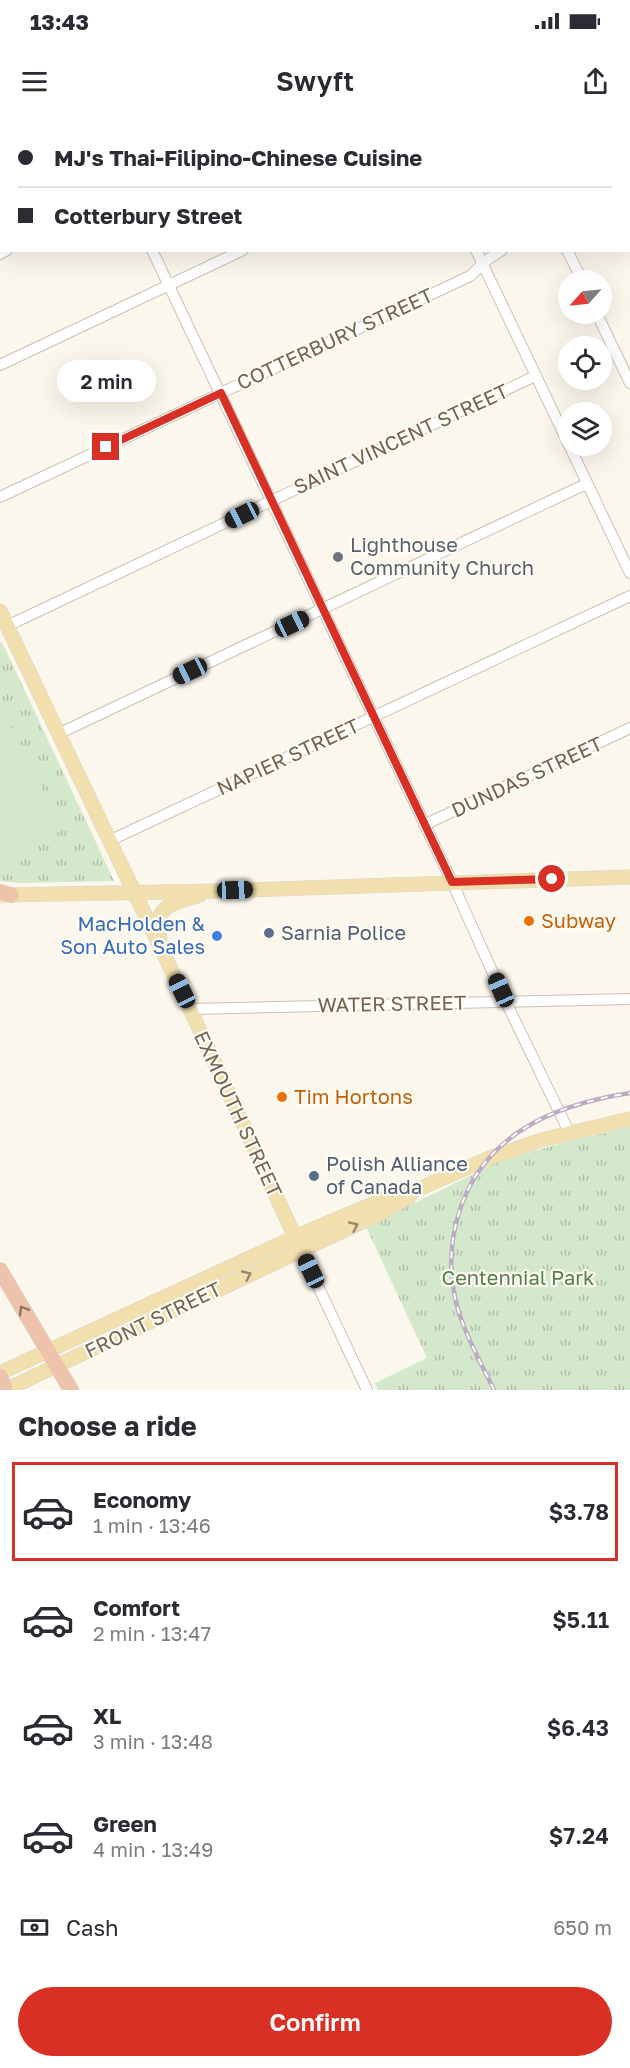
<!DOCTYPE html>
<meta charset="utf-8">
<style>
body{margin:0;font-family:"Golos Text",sans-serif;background:#f2f2f3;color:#2b2b33;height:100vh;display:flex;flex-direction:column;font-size:22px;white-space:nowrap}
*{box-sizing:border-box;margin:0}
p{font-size:20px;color:#7c7c81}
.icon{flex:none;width:33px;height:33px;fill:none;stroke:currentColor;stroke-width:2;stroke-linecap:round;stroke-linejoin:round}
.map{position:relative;height:1270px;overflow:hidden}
.side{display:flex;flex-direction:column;background:#fff;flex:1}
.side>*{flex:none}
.guide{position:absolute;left:0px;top:0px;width:630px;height:132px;box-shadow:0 6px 24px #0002;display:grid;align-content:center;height:132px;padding:0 18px;background:#fff}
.needle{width:39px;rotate:243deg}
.controls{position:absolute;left:558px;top:150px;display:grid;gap:12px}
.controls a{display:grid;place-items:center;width:54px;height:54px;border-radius:50%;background:#fff;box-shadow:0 6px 24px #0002;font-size:30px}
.end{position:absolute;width:27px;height:27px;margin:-14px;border:8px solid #d93025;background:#fff;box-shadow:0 0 0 3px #fff}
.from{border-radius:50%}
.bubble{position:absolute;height:42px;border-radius:21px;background:#fff;box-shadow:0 6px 24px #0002;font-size:20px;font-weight:600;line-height:42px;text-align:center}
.car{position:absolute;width:18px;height:36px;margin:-18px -9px;border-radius:8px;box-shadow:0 0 4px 2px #0007;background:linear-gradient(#222 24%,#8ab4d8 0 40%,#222 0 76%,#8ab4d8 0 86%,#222 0)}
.guide b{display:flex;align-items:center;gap:21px;height:57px;font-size:22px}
.guide b+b{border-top:2px solid #e1e1e2}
.guide i{width:15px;height:15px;background:#2b2b33}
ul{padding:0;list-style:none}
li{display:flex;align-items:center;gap:18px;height:99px;margin:0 12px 9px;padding:0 6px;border:3px solid transparent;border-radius:0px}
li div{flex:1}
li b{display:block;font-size:22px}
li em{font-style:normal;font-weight:600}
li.active{border-color:#d93025}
li>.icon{width:54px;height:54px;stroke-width:1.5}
h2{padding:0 18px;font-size:27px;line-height:72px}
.pay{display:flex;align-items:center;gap:15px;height:66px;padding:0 18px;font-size:22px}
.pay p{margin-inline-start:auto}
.cta{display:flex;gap:12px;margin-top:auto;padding:12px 18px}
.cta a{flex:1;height:69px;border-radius:36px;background:#d93025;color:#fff;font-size:24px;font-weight:600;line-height:69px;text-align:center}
.status{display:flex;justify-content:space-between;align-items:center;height:42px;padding:0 30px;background:#fff;direction:ltr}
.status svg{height:16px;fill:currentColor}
header{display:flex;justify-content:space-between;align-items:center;height:78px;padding:0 18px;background:#fff;font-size:27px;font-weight:600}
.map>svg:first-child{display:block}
.park{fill:url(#park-tufts)}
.pitch{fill:#d4e8cc}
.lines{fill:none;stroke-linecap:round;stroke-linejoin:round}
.minor-casing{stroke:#ccc1b3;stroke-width:12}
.major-casing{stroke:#d8d3ce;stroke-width:15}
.highway-casing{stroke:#d8d3ce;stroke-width:16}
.minor{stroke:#fff;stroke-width:10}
.major{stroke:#f1e0ad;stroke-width:14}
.highway{stroke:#edc4ab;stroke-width:15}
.rail-casing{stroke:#bcabc5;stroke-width:4.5}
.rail{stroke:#fefbf3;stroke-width:2;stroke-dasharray:7;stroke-linecap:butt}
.highway-bridge-casing{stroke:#d8d3ce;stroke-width:16;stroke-linecap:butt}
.highway-bridge{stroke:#edc4ab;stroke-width:15}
.oneway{stroke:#9a886d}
.oneway2{stroke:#8c7663}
.route{stroke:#d93025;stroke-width:8}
.worship-dot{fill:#6b7280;stroke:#fefbf3;stroke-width:2}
.food-dot{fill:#e8710a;stroke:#fefbf3;stroke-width:2}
.service-dot{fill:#5c6f8a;stroke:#fefbf3;stroke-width:2}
.shop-dot{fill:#3f7fe0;stroke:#fefbf3;stroke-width:2}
.labels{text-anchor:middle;stroke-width:4.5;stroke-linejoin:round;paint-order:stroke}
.street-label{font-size:20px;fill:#746251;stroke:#fefbf3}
.worship-label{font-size:20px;fill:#5b616d;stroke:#fefbf3;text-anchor:start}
.food-label{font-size:20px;fill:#c56008;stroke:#fefbf3;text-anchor:start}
.shop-label{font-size:20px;fill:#366cbe;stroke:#fefbf3;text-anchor:end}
.service-label{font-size:20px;fill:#4e5e75;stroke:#fefbf3;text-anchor:start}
.park-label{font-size:20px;fill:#567e4e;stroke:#fefbf3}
</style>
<div class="status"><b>13:43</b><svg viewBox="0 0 49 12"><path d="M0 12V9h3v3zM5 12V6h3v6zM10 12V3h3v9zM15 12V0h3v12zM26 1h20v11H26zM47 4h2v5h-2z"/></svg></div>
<header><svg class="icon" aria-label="menu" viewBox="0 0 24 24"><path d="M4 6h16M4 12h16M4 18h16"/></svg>Swyft<svg class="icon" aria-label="share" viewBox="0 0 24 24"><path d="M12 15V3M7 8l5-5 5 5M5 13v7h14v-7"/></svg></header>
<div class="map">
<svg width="630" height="1270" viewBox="0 0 630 1270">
<defs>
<pattern id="park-tufts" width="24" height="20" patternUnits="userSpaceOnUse" patternTransform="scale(1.5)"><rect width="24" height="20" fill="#d4e8cc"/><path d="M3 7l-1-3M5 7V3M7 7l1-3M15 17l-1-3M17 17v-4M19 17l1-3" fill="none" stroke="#b1bfa8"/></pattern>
</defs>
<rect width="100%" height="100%" fill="#fbf7ed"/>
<g class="park">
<path d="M2,522L114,761L20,763L0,761V523Z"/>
<path d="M630,1007V1270H378L375,1263L427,1238L366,1107L504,1039L563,1023Z"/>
</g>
<path class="pitch" d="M0,584L62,710L0,741Z"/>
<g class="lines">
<g class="minor-casing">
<g id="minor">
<path d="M91,0L92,2"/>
<path d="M415,0V2"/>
<path d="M505,0L506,2"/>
<path d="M599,0V2"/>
<path d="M65,2L68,0"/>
<path d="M278,2L282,0"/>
<path d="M628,22L630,21"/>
<path d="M0,33L2,32"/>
<path d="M628,62L630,65"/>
<path d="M152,130L452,762L506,882L569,1012"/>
<path d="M476,130L630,453"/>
<path d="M567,130L582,160"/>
<path d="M0,134L7,130"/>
<path d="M597,194L630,263"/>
<path d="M0,245L243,130"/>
<path d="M0,377L470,156L487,140L502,130"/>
<path d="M7,506L535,256"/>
<path d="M58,614L586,364"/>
<path d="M424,705L630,608"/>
<path d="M109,721L630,476"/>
<path d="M190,889L630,879"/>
<path d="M301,1130L367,1270"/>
</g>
</g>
<g class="major-casing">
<g id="major">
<path d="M0,491L190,889L301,1130"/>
<path d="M2,775L216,771L630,757"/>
<path d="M160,819C152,785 173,783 200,775"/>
<path d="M0,1253L295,1117L380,1081L421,1068L487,1039L541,1020L630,999"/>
<path d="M5,1270L381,1093L409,1077"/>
</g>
</g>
<g class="highway-casing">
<g id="highway">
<path d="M0,772L11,775"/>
<path d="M0,1150L71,1270"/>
</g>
</g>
<use href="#minor" class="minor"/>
<use href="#major" class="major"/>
<use href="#highway" class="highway"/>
<g class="rail-casing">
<path id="rail" d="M494,1270C481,1243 463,1211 456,1182C449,1153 450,1124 458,1096C481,1015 553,985 630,973"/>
</g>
<use href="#rail" class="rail"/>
<g class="highway-bridge-casing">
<path id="highway-bridge" d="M0,1256L5,1270"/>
</g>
<use href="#highway-bridge" class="highway-bridge"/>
</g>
<defs><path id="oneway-chevron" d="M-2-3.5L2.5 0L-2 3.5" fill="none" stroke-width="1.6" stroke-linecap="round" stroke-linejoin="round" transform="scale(1.5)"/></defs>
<g class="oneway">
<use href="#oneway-chevron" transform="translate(354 1106) rotate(-25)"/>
<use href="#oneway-chevron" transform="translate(247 1155) rotate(-25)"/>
</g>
<use class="oneway2" href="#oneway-chevron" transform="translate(23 1190) rotate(-120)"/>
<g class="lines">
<path class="route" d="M106,327L221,273L452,762L552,759"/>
</g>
<circle class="worship-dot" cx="338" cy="437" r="6"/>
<g class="food-dot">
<circle cx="529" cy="801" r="6"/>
<circle cx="282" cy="977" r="6"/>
</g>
<g class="service-dot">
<circle cx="269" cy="813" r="6"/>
<circle cx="314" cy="1056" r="6"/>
</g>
<circle class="shop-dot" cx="217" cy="816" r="6"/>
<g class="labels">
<g class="street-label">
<text transform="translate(335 219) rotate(-25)" y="7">COTTERBURY STREET</text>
<text transform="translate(401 319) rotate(-25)" y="7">SAINT VINCENT STREET</text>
<text transform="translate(288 637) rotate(-25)" y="7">NAPIER STREET</text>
<text transform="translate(527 657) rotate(-25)" y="7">DUNDAS STREET</text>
<text transform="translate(392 884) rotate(-1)" y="7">WATER STREET</text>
<text transform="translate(238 994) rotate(65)" y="7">EXMOUTH STREET</text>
<text transform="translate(153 1200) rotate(-26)" y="7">FRONT STREET</text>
</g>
<g class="worship-label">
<text x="350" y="432">Lighthouse<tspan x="350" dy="23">Community Church</tspan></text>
</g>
<g class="food-label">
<text x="541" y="808">Subway</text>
<text x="294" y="984">Tim Hortons</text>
</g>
<g class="shop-label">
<text x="205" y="811">MacHolden &amp;<tspan x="205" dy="23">Son Auto Sales</tspan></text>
</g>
<g class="service-label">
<text x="281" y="820">Sarnia Police</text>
<text x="326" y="1051">Polish Alliance<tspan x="326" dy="23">of Canada</tspan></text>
</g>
<g class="park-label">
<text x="518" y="1165">Centennial Park</text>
</g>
</g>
</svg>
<div class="controls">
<a><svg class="needle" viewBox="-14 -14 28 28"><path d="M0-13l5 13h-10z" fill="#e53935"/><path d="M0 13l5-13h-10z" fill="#7c7c81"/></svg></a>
<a><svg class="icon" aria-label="locate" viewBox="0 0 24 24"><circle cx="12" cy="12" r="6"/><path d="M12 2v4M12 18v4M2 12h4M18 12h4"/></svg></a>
<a><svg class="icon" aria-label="layers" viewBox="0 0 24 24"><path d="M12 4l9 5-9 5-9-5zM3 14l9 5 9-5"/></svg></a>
</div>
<i class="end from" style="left:552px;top:759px"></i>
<i class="end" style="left:106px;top:327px"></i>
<div class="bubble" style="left:57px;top:240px;width:99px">2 min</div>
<i class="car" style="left:242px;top:395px;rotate:244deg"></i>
<i class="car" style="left:292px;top:504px;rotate:65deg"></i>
<i class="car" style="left:190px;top:551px;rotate:245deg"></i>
<i class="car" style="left:235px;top:770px;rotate:88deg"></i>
<i class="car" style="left:501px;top:870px;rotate:336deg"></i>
<i class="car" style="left:182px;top:871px;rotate:334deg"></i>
<i class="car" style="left:311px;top:1151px;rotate:335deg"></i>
<div class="guide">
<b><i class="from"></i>MJ's Thai-Filipino-Chinese Cuisine</b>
<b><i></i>Cotterbury Street</b>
</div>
</div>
<section class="side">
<h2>Choose a ride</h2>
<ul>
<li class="active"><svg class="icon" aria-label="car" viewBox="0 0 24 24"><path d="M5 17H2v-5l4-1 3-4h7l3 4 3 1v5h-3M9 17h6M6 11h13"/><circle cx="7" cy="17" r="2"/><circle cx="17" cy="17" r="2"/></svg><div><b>Economy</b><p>1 min · 13:46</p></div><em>$3.78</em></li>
<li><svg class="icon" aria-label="car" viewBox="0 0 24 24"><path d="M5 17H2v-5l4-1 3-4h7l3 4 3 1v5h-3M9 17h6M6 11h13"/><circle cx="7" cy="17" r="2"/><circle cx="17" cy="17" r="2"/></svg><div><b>Comfort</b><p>2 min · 13:47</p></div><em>$5.11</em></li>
<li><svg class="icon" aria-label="car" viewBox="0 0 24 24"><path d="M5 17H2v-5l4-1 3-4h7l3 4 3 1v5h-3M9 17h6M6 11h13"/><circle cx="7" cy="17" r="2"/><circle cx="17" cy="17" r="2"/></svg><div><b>XL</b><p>3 min · 13:48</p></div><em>$6.43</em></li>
<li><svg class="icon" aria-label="car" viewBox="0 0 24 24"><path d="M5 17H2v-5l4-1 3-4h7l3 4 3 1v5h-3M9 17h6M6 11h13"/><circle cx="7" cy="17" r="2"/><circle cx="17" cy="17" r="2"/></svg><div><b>Green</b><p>4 min · 13:49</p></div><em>$7.24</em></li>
</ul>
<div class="pay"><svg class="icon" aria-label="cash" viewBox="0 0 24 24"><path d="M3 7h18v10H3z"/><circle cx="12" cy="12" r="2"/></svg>Cash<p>650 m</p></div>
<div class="cta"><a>Confirm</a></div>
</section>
